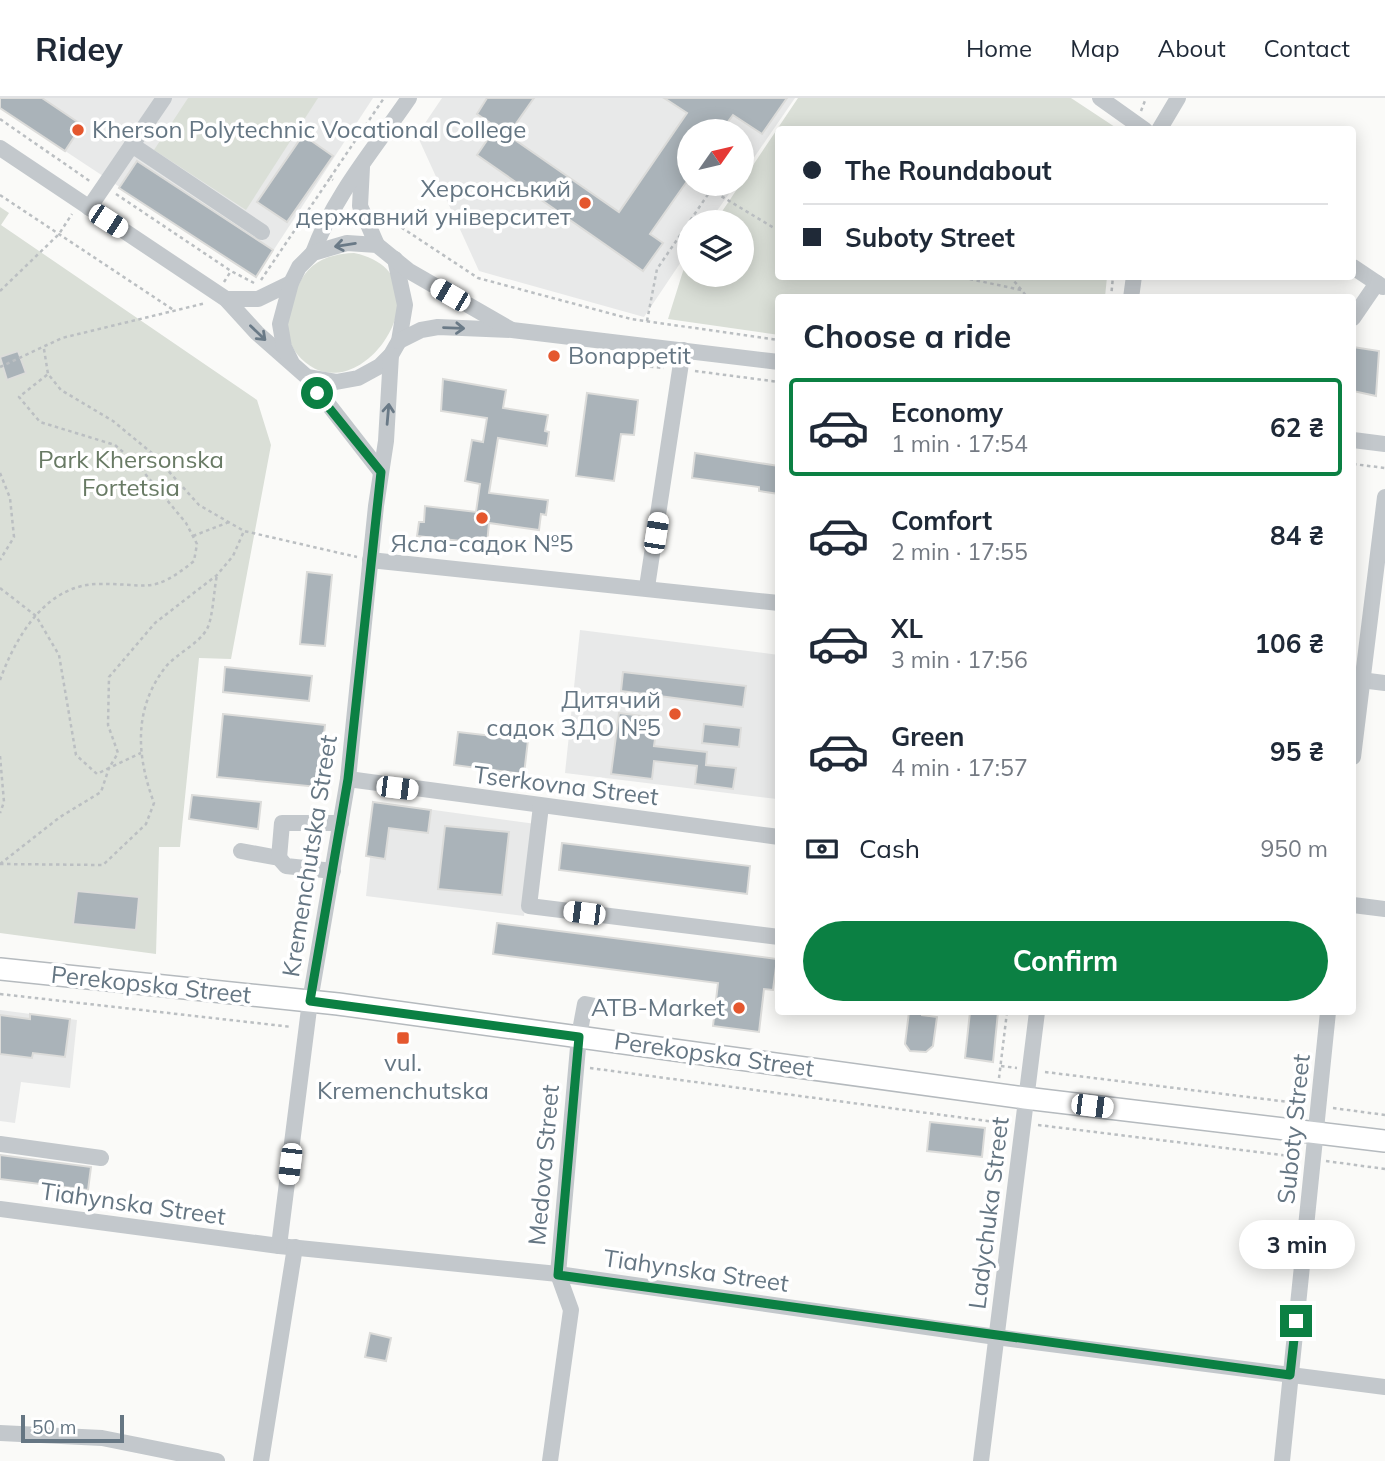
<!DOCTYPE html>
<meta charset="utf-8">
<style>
body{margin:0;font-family:Mulish,sans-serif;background:#f6f6f7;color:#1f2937;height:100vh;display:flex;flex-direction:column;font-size:26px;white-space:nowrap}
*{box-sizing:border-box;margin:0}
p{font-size:23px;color:#747a83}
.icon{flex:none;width:38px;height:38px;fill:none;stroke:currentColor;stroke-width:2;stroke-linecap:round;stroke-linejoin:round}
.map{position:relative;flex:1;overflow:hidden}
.side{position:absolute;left:775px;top:196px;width:581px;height:721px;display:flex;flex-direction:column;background:#fff;border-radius:7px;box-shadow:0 4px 18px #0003}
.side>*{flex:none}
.top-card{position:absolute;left:775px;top:28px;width:581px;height:154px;border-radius:7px;box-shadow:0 4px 18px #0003;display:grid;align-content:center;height:154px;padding:0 28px;background:#fff}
.needle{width:46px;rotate:56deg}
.fabs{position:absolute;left:677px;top:21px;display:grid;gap:14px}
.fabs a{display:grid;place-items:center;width:77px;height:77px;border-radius:50%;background:#fff;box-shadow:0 4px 18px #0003;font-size:35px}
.scale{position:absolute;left:21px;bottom:18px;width:103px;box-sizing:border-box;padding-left:7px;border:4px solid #657683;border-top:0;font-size:19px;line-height:24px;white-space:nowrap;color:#657683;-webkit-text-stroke:5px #fff;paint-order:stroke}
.end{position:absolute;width:32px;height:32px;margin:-16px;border:9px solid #0b8043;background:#fff;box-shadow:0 0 0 4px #fff}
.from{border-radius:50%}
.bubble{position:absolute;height:49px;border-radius:24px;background:#fff;box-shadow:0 4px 18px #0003;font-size:23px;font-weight:700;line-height:49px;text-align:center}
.car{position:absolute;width:21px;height:42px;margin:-21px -10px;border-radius:9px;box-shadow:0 0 5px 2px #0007;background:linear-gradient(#fff 24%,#345 0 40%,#fff 0 76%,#345 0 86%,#fff 0)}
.top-card b{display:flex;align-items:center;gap:24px;height:66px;font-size:26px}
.top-card b+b{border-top:2px solid #e0e1e3}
.top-card i{width:18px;height:18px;background:#1f2937}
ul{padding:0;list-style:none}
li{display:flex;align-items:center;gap:21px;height:98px;margin:0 14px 10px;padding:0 14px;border:4px solid transparent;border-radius:7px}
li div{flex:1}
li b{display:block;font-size:26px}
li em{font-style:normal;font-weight:700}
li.selected{border-color:#0b8043}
li>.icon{width:63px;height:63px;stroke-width:1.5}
h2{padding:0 28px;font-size:32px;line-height:84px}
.pay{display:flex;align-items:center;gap:18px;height:77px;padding:0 28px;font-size:26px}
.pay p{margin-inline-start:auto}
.button{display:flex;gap:14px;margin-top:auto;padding:14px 28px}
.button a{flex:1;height:80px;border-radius:42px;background:#0b8043;color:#fff;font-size:28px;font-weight:700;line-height:80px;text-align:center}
header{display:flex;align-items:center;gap:42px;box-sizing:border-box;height:98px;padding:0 35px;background:#fff;border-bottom:2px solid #e0e1e3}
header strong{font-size:33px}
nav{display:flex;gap:38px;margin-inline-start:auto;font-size:24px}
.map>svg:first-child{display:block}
.built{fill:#e8e9e9}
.green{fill:#dadfd7}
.building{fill:#aab3b9;stroke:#dcdcda;stroke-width:2}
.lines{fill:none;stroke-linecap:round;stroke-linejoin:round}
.major-casing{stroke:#b5babe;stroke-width:24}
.path{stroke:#bbbfc2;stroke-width:2.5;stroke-dasharray:3.5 3.5;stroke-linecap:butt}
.minor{stroke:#c3c8cc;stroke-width:16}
.major{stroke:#fff;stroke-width:21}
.oneway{stroke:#6a7a87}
.route{stroke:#0b8043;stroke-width:9}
.poi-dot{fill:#e4572e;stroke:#fff;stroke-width:2.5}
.labels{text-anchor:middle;stroke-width:7;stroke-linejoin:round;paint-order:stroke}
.poi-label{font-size:24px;fill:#657683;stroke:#fff;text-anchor:end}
.park-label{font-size:24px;fill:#687a64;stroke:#fff}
.street-label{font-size:24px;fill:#657683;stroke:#fff}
</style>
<header>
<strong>Ridey</strong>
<nav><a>Home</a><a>Map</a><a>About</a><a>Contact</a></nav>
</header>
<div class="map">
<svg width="1385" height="1363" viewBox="0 0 1385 1363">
<rect width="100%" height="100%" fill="#fafaf8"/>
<g class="built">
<path d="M0,0H373L256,179L0,10Z"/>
<path d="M442,0H795L742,77V33H690V86H736L709,124H690L689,152L644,219L479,173L417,37Z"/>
<path d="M580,532L779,557L777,701L565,675Z"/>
<path d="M376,704L536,726L524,818L366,798Z"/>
<path d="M0,912L77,922L70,990L21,984L15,1025L0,1023Z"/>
</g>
<g class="green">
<path d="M188,0H318L246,112L154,52Z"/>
<path d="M798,0H1071L1118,31L779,32V178L1107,179L1105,199L779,200V237L668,221L684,170L689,163L690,177H742V124H715Z"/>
<path d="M0,109L9,115L1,127L257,302L271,347L231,561L199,560L180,749H159L156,856L0,835Z"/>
<path d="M354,155C457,176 356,327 297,256C292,250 289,240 285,232C296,188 301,157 354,155Z"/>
</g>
<g class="building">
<path d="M0,0H42L82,27L65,53L0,10Z"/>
<path d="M487,0H534L508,37L619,114L687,15L664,0H787L762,36L733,17L721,33H690V79L650,136L663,145L643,173L477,57L496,29L477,16Z"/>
<path d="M303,37L333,58L287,124L257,104Z"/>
<path d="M137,63L273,152L256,179L119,90Z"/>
<path d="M1353,249L1379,253L1376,298L1353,293Z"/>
<path d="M18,253L26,275L7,282L0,259Z"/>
<path d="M443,281L506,292L503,310L548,317L545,333L549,334L547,348L498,340L489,395L548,402L546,417L541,416L539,432L489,425L487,446L417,438L419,424H424L425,408L476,414L480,386L465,383L472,342L483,344L487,320L441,313Z"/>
<path d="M587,295L638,302L634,337L621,336L614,383L576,378Z"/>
<path d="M695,355L779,368V396L759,393V389L692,380Z"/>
<path d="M307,474L332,477L325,548L300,546Z"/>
<path d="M225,569L312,578L309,603L223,594Z"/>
<path d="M623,574L746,588L743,609L621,593Z"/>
<path d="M619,615L658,620L654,648L707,654L706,667L736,670L733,691L695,686L697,668L654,663L652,681L611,676Z"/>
<path d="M223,616L325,627L318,689L217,679Z"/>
<path d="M704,626L741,630L739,649L702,645Z"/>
<path d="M458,634L528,642L524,676L454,667Z"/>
<path d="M192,697L261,704L258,731L189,721Z"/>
<path d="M373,704L431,712L428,735L389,730L385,761L366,758Z"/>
<path d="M445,728L509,734L502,797L438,791Z"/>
<path d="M562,745L750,768L747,796L559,772Z"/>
<path d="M77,793L139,799L136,832L73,826Z"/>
<path d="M497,825L777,861L773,892L764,891L759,934L713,928L718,885L493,856Z"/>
<path d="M909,914H922V917L937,919L933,948L926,954L910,953L905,946Z"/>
<path d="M970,914H998L993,964L965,960Z"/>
<path d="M30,916L70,921L65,959L33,955L32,960L0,956V917L30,921Z"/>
<path d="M930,1024L985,1030L982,1059L927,1053Z"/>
<path d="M0,1057L91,1069L88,1092L0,1081Z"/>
<path d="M370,1235L391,1240L386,1263L365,1259Z"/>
</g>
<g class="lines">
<g class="major-casing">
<path id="major" d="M0,871L338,906L1025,1000L1385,1043"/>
</g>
<g class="path">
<path d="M1141,13L1146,0"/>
<path d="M0,21L91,84"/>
<path d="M330,80L384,0"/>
<path d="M116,96L231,173L254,185"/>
<path d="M0,97L175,213"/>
<path d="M378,114L478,180L631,221L779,242"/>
<path d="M956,178L1021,192"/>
<path d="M1010,178L1028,200"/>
<path d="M261,182L330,80L333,82"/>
<path d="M224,184L231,173"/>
<path d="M0,193L59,136L72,116"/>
<path d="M1111,200L1113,178"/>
<path d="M647,223L657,171L711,92L779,133"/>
<path d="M44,251L48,276L61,292L113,323L153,356L199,407L244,433L357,459"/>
<path d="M622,266L664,270"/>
<path d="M0,269L62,240L206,205"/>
<path d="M695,273L779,284"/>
<path d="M1353,366L1385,370"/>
<path d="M0,375L10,400L14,439L0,462"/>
<path d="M193,438L229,424"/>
<path d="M0,490L36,518L59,557L76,657L97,676L109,670L118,655L108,627L109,579L155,525L217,477L233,458L244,433"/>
<path d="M0,582C16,538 46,487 98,486C148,485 151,498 194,463L197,446L186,425L137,366L115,347L40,324L19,299L48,276"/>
<path d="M0,658L4,704L0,715"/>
<path d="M0,766L103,767L146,726L154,705C137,659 133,613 164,571C175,556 198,547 207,531C213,520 214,490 217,477"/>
<path d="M0,766L60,719L101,694L109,670L141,655"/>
<path d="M0,896L292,929"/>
<path d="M1001,968L1017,970"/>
<path d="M590,970L1010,1026"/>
<path d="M1045,974L1305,1006"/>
<path d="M999,980L1007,914"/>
<path d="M1333,1010L1385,1017"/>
<path d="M1038,1027L1298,1059"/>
<path d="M1326,1063L1385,1071"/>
</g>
<g class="minor">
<path d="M1100,0L1145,32"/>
<path d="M1159,32L1178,0"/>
<path d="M132,47L262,134"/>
<path d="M0,50L226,201L257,235L307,279L336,284L358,280L380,268L391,257L399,243L405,207L395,161"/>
<path d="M362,69L360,108L377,147"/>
<path d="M89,110L164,0"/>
<path d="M313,155C334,97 375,50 409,0"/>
<path d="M1353,169L1383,189"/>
<path d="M1131,200L1134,178"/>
<path d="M226,201H258L291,185"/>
<path d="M1353,220L1377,185"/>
<path d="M399,243L421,232L438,229L512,232L779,264"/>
<path d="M291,263L284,249L280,226L291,185L299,169L313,155L347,145L377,147L409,173L510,231"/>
<path d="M307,279L381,374"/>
<path d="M1353,342L1385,346"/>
<path d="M370,462L779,505"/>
<path d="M647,489L683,252"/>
<path d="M1353,581L1385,585"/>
<path d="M1353,659L1385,399"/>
<path d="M348,681L779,739"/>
<path d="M541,708L529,808L779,839"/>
<path d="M241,753L279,760L286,768L333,773"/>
<path d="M279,760L282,725H341"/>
<path d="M1353,807L1385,811"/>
<path d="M0,1046L101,1060"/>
<path d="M0,1111L279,1148L558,1176L996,1239L1385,1289"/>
<path d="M279,1148L310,903L348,681L376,408L386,343L391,257"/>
<path d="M0,1335L102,1340L217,1363"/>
<path d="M261,1363L295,1149"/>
<path d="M550,1363L571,1212L558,1176L579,938L585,906L595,908"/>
<path d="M981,1363L1037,914"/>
<path d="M1282,1363L1328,914"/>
</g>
<use href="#major" class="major"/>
</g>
<defs><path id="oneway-shaft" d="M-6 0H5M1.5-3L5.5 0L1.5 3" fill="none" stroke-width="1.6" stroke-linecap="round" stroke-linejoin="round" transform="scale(1.75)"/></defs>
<g class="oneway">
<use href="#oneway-shaft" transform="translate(345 147) rotate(171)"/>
<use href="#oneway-shaft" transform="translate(454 230) rotate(2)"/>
<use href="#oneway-shaft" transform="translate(258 235) rotate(44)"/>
<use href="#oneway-shaft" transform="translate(388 316) rotate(-85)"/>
</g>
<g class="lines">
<path class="route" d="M317,295L381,374L348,681L310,903L579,939L558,1177L1290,1277L1296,1223"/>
</g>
<g class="poi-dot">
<circle cx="78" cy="32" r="7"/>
<circle cx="585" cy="105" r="7"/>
<circle cx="554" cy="258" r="7"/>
<circle cx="482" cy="420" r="7"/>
<circle cx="675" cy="616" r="7"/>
<circle cx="739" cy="910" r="7"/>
<rect x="396" y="933" width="14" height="14" rx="3.5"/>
</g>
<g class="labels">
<g class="poi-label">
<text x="92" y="40" text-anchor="start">Kherson Polytechnic Vocational College</text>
<text x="571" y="99">Херсонський<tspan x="571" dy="28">державний університет</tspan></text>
<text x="568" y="266" text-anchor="start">Bonappetit</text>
<text x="482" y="454" text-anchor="middle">Ясла-садок №5</text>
<text x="661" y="610">Дитячий<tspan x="661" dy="28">садок ЗДО №5</tspan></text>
<text x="725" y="918">ATB-Market</text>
<text x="403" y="973" text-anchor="middle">vul.<tspan x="403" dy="28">Kremenchutska</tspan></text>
</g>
<g class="park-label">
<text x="131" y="370">Park Khersonska<tspan x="131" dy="28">Fortetsia</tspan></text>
</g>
<g class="street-label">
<text transform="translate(566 688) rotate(7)" y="8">Tserkovna Street</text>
<text transform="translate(310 758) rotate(-81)" y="8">Kremenchutska Street</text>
<text transform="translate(151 887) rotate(6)" y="8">Perekopska Street</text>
<text transform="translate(714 957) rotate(8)" y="8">Perekopska Street</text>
<text transform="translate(1294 1031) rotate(-84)" y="8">Suboty Street</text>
<text transform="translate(544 1067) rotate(-85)" y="8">Medova Street</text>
<text transform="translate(133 1106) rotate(8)" y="8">Tiahynska Street</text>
<text transform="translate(989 1115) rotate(-83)" y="8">Ladychuka Street</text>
<text transform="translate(696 1173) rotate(8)" y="8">Tiahynska Street</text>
</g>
</g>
</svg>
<div class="fabs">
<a><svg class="needle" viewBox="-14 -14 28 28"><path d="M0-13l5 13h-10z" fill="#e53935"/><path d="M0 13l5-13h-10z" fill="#747a83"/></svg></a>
<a><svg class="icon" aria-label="layers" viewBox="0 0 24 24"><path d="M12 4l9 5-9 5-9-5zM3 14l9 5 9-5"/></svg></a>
</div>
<div class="scale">50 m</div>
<i class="end from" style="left:317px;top:295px"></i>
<i class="end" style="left:1296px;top:1223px"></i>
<div class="bubble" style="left:1239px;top:1122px;width:116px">3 min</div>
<i class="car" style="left:108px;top:123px;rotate:123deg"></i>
<i class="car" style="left:450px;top:197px;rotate:300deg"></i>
<i class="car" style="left:656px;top:435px;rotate:9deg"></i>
<i class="car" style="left:397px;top:690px;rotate:97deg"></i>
<i class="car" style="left:584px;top:815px;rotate:277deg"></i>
<i class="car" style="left:1092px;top:1008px;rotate:97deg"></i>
<i class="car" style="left:290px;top:1066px;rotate:187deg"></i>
<div class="top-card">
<b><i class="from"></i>The Roundabout</b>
<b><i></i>Suboty Street</b>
</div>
<section class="side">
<h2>Choose a ride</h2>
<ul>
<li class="selected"><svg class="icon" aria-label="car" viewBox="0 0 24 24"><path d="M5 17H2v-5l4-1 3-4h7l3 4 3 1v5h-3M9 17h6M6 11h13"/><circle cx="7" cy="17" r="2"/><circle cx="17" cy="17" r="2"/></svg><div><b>Economy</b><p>1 min · 17:54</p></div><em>62 ₴</em></li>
<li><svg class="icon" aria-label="car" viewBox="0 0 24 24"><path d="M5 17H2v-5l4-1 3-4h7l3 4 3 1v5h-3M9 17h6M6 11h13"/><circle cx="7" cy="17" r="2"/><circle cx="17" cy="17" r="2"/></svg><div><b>Comfort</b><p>2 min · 17:55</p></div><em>84 ₴</em></li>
<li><svg class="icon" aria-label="car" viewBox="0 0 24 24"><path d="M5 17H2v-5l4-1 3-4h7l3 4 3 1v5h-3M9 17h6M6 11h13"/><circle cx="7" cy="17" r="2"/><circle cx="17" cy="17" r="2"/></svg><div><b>XL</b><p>3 min · 17:56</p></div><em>106 ₴</em></li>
<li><svg class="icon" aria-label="car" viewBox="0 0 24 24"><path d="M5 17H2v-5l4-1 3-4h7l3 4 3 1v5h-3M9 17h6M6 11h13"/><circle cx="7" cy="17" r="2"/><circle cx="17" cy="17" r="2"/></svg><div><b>Green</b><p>4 min · 17:57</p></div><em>95 ₴</em></li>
</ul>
<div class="pay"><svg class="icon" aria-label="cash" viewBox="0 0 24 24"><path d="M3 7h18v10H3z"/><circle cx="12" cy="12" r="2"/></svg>Cash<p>950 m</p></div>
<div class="button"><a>Confirm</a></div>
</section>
</div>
